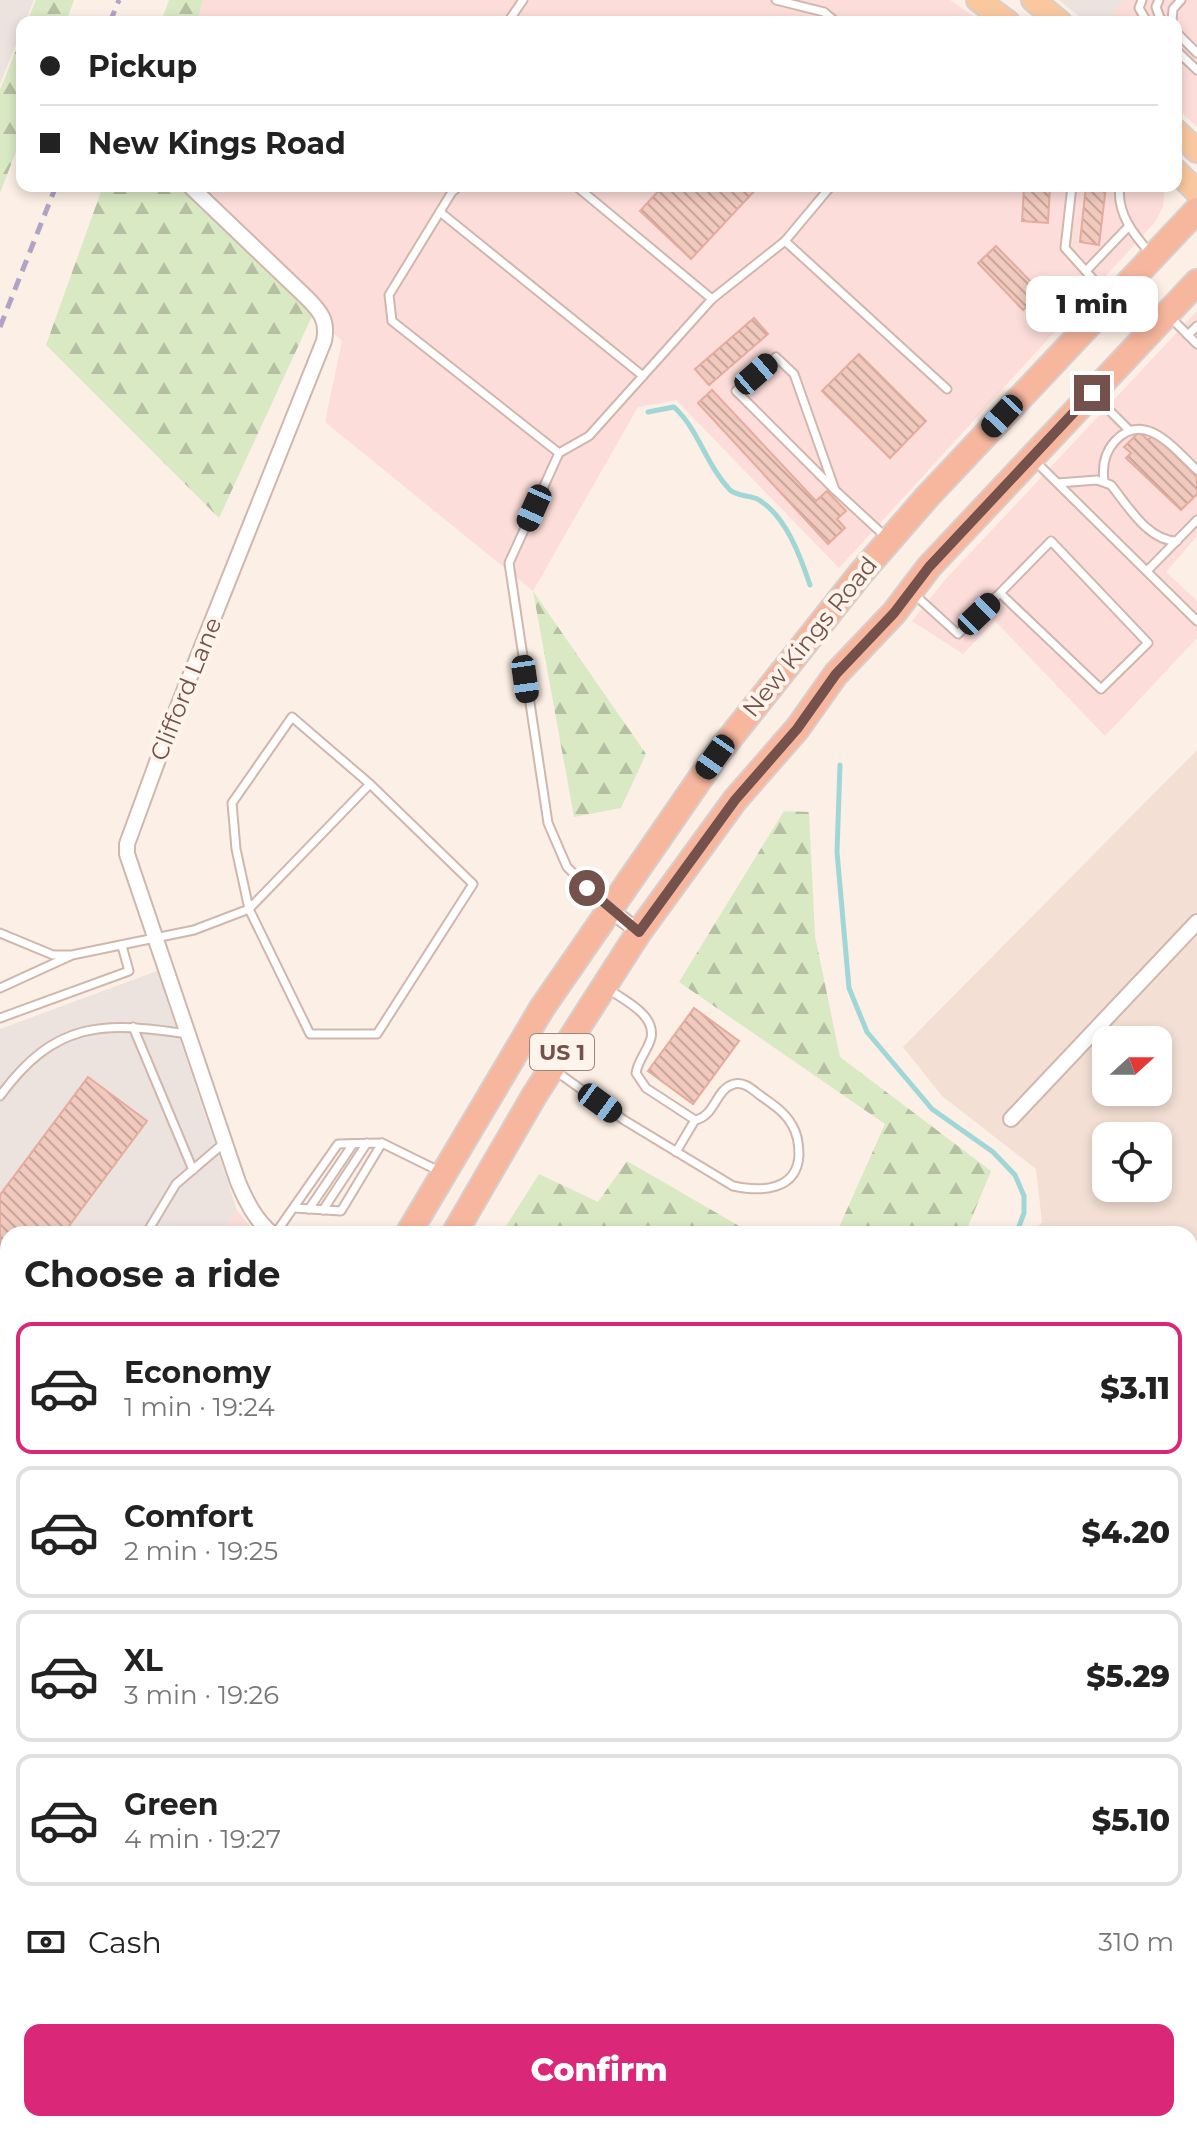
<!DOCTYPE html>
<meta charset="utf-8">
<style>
body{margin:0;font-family:Montserrat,sans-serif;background:#f2f2f2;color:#222;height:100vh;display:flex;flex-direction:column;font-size:30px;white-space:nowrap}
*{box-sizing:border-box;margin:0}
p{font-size:26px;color:#767676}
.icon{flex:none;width:44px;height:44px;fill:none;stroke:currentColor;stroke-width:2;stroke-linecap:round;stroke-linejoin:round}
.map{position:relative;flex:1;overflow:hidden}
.panel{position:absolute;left:0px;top:1226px;width:1198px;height:906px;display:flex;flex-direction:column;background:#fff;border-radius:24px 24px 0 0;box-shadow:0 4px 12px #0003}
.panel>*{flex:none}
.guide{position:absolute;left:16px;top:16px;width:1166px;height:176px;border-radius:16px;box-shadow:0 4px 12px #0003;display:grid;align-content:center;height:176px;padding:0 24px;background:#fff}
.needle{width:52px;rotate:69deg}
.controls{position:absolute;left:1092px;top:1026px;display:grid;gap:16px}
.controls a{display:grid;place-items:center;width:80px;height:80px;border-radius:16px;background:#fff;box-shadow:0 4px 12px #0003;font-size:40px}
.end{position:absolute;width:36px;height:36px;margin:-18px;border:10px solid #74524b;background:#fff;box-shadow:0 0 0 4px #fff}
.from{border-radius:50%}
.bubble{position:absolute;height:56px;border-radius:16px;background:#fff;box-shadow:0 4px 12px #0003;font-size:26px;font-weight:800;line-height:56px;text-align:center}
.car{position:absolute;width:24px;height:48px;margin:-24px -12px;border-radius:10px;box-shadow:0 0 6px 2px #0007;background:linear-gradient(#222 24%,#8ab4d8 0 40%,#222 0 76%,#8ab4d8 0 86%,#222 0)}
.guide b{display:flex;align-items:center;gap:28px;height:76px;font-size:30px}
.guide b+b{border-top:2px solid #e0e0e0}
.guide i{width:20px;height:20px;background:#222}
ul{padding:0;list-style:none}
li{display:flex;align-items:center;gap:24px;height:132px;margin:0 16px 12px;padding:0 8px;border:4px solid #e0e0e0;border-radius:16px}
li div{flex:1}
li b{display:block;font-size:30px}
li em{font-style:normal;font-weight:800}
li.on{border-color:#db2777}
li>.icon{width:72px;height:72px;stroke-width:1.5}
h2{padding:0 24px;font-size:36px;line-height:96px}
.pay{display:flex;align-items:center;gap:20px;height:88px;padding:0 24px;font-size:30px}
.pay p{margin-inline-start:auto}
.button{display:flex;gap:16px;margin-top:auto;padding:16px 24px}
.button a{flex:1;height:92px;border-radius:16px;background:#db2777;color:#fff;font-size:32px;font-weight:800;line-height:92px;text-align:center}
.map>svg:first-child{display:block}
.residential{fill:#f3dfd3;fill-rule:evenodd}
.commercial{fill:#fcddd9}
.industrial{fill:#ece3df}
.forest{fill:url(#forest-firs)}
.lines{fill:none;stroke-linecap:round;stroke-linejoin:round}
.stream{stroke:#a0d7d6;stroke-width:5}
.building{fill:url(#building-back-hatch);stroke:#e3ac9e;stroke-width:2}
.service-casing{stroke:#cfb7ae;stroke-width:11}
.minor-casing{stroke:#cfb7ae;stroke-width:18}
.tertiary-casing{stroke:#cfb7ae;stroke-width:22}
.primary-casing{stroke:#d8cfcd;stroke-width:26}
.trunk-casing{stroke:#d8cfcd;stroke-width:28}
.service{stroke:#fff;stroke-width:7}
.minor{stroke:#fff;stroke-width:14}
.tertiary{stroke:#fff;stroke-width:18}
.primary{stroke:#f9c89f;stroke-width:22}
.trunk{stroke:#f7b69e;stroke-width:24}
.rail{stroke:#b0a3c5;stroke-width:5;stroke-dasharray:12 8;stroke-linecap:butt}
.route{stroke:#74524b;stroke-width:10}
.labels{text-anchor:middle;stroke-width:8;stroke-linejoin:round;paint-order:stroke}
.shield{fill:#fff4eb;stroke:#9e837b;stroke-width:2}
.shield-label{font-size:22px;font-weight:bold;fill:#74524b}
.street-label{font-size:24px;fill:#74524b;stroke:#fff4eb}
</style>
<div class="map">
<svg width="1197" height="2131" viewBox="0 0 1197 2131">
<defs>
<pattern id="forest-firs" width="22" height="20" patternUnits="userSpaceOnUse" patternTransform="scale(2)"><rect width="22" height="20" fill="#d9e9c4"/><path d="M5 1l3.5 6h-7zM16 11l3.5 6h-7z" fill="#b5bfa1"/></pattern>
<pattern id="building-back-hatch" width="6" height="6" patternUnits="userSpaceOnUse" patternTransform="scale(2)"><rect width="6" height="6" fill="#f1c9bd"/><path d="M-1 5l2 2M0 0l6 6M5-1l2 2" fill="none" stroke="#c8a69c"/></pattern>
</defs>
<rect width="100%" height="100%" fill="#fcefe5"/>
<g class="residential">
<path d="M1197,750V2131H928L920,2124H1190V1234H1031L1042,1222L1036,1169L942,1096L903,1047ZM1106,1040H1158V1092H1106ZM1106,1136H1158V1188H1106Z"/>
<path d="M76,2124H451L459,2127L457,2131H73Z"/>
</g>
<g class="commercial">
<path d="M203,0H950L982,22H197Z"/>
<path d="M1125,0H1197V127L1176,107V22H1104Z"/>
<path d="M177,186H1161L1164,193L1163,207L1155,222L839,568L676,400L638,407L533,591L325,422L342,341Z"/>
<path d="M1197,311V536L1166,572L1197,601V638L1105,736L995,621L963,654L912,621L945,580Z"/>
<path d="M237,1210L256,1234H219Z"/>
<path d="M0,1880L8,1884V2076L0,2096Z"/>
</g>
<g class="industrial">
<path d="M0,0H34L25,22H22V29L0,84Z"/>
<path d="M1059,0H1125L1104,22H1086Z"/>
<path d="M157,971L237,1210L219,1234H8V1507L0,1501V1029Z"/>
<path d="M461,2124H868L870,2125L867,2131H457Z"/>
</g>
<g class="forest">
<path d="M36,0H74L66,22H27Z"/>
<path d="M169,0H203L197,22H161Z"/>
<path d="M22,35V136L0,193V90Z"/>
<path d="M103,186H177L313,314L219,518L46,345Z"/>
<path d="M533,591L646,754L621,808L574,817Z"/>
<path d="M784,811L809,812L815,936L840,1057L991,1171L965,1234H836L885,1124L679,982Z"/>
<path d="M627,1161L753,1234H501L539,1174L598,1202Z"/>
<path d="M0,1501L8,1507L6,1651L0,1644Z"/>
</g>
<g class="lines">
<g class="stream">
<path d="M648,412L674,407C699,430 706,465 730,490C738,497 751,495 759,500C786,516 801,558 810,585"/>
<path d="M840,765L837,852L849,988L867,1032L932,1109L993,1152L1015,1175L1024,1196V1213L1016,1234"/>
</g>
</g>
<g class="building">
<path d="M663,186H759L691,259L640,211Z"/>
<path d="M1024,186H1050L1048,223L1022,221Z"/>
<path d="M1086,186H1106L1099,245L1080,242Z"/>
<path d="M996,246L1041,292L1023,310L978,263Z"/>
<path d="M754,318L768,334L709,385L695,369Z"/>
<path d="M859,354L926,421L890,458L822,391Z"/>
<path d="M712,390L816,501L827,491L846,511L837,519L845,528L828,544L698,403Z"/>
<path d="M1139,432L1148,440L1154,434L1197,477V494L1181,510L1126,458L1131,453L1124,447Z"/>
<path d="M694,1008L739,1041L693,1104L648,1071Z"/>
<path d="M88,1077L147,1121L63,1234H8V1296L0,1290V1195Z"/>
<path d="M607,2124H712L710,2128L716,2131H604Z"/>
</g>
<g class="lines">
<g class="service-casing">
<g id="service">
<path d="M776,0L824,12L836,22"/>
<path d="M1142,0L1139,8L1147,22"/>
<path d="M1159,0L1156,7L1160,18L1165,22"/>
<path d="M508,22L523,0"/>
<path d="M1172,22L1173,9L1181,0"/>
<path d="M1176,32L1197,53"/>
<path d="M1176,50L1197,70"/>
<path d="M459,186L452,192L389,295L392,321L559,453"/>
<path d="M576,186L712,299"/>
<path d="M1072,186L1065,248L1110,298"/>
<path d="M1120,186C1116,213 1134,235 1151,254"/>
<path d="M440,212L643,376"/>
<path d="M785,241L947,389"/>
<path d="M1086,271L1129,226"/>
<path d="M1170,317L1197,344"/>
<path d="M1188,335L1197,326"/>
<path d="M1094,395L1129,430"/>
<path d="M1036,462L1197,621"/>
<path d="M1104,481C1102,466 1104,453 1115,441C1145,409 1175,450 1197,470"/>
<path d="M1058,483L1097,480L1111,485C1128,506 1148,541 1177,541"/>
<path d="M835,490L794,374L776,357L736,391L835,490L888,539"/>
<path d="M1147,571L1197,520"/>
<path d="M915,595L958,634L1000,593L1101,689L1148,643L1051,541L1000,593"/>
<path d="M607,906L567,867L548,823L509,563L559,453L589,436L712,299L785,241L831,186"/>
<path d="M0,933L53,955H72L194,930L249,909L236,849L232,803L292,717L370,784L473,884L377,1034H310L249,909L370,784"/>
<path d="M0,988L70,956"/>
<path d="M0,1018L129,971L122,946"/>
<path d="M133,1027L193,1170"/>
<path d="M557,1072L624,1120L733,1186C761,1192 797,1191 799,1155C799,1145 797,1133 792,1125C785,1112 772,1104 761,1096C753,1090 744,1081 734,1084C715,1089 716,1116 695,1120L646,1088L636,1073C638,1060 648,1050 651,1038C656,1014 623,1000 607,988"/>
<path d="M0,1096C55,1021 102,1021 188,1034"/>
<path d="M676,1152L695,1120"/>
<path d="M294,1208L341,1211L382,1143"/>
<path d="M309,1209L353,1144"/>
<path d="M323,1210L367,1143"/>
<path d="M146,1234L176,1184L224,1143"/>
<path d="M275,1234L338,1144L382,1143L441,1172"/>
<path d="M0,1362L8,1367"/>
<path d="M0,1698L8,1702"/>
<path d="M0,1833L8,1816"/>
<path d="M0,1872L8,1877"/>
<path d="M78,2124L98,2131"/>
<path d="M305,2124L324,2131"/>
<path d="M782,2124L788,2131"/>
</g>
</g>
<g class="minor-casing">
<g id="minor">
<path d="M190,186L307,298C321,312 328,321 324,341L171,724L127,844V854L238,1182C247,1203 255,1219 272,1234"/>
<path d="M608,908L639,932"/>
<path d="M1011,1119L1197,922"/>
<path d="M1190,1292L1197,1285"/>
<path d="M1190,1625L1197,1617"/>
<path d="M1190,1990L1197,1983"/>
<path d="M1190,2044L1197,2051"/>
<path d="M446,2131L449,2124"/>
<path d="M1057,2131L1063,2124"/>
</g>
</g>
<g class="tertiary-casing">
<path id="tertiary" d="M895,2124L903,2131"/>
</g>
<g class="primary-casing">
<g id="primary">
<path d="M978,0L1008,22"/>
<path d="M1033,0L1060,22"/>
<path d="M1176,131L1197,151"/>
<path d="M1176,171L1197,192"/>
</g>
</g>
<g class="trunk-casing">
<g id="trunk">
<path d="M408,1234L542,1008L715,757L861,573L927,497L1197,210"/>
<path d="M454,1234L534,1096L639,932L735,800L797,729L836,674L894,613L929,567L1197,282"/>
<path d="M12,2131L13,2124"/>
<path d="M50,2131L55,2124"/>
</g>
</g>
<use href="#service" class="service"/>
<use href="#minor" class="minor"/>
<use href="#tertiary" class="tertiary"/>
<use href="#primary" class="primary"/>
<use href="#trunk" class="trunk"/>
<g class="rail">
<path d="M110,22L119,0"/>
<path d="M0,327L56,186"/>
</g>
</g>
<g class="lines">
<path class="route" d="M587,888L639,932L735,800L797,729L836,674L894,613L929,567L1092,393"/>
</g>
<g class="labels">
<rect class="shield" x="530" y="1034" width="64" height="36" rx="6"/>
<g class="shield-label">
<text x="562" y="1060">US 1</text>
</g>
<g class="street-label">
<text transform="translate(810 637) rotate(-51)" y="8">New Kings Road</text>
<text transform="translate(186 689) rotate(-68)" y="8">Clifford Lane</text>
</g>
</g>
</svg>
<div class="controls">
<a><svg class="needle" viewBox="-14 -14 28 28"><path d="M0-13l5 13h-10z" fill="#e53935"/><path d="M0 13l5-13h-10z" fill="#767676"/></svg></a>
<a><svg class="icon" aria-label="locate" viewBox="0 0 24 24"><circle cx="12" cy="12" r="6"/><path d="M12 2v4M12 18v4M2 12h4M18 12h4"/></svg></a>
</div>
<i class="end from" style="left:587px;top:888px"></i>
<i class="end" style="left:1092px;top:393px"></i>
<div class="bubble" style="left:1026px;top:276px;width:132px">1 min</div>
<i class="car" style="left:756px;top:374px;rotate:49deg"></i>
<i class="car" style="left:1002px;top:416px;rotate:223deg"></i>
<i class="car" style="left:534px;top:508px;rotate:204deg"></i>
<i class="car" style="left:979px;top:614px;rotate:46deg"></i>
<i class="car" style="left:525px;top:679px;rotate:172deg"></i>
<i class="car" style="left:715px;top:757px;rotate:215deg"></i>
<i class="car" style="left:600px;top:1103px;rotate:126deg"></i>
<div class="guide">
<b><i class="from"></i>Pickup</b>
<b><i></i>New Kings Road</b>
</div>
<section class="panel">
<h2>Choose a ride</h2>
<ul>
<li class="on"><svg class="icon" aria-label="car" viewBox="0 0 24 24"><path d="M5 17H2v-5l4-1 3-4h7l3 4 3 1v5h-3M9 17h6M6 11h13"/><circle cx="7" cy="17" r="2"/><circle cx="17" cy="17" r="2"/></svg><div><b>Economy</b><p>1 min · 19:24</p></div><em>$3.11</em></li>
<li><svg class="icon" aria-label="car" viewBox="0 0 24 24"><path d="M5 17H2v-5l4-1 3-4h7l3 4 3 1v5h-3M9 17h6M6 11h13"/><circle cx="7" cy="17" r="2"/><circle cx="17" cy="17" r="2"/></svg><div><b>Comfort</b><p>2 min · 19:25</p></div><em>$4.20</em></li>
<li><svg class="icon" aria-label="car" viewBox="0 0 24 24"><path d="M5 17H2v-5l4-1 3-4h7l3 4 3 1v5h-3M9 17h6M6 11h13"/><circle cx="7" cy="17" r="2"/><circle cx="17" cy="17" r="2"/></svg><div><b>XL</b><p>3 min · 19:26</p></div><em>$5.29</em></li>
<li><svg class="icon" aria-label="car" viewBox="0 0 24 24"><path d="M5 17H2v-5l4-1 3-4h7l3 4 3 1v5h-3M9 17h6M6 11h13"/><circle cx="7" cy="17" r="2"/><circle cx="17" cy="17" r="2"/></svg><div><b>Green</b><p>4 min · 19:27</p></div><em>$5.10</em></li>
</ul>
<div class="pay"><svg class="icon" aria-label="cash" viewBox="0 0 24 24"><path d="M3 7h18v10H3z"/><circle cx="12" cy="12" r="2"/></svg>Cash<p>310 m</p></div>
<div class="button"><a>Confirm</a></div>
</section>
</div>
